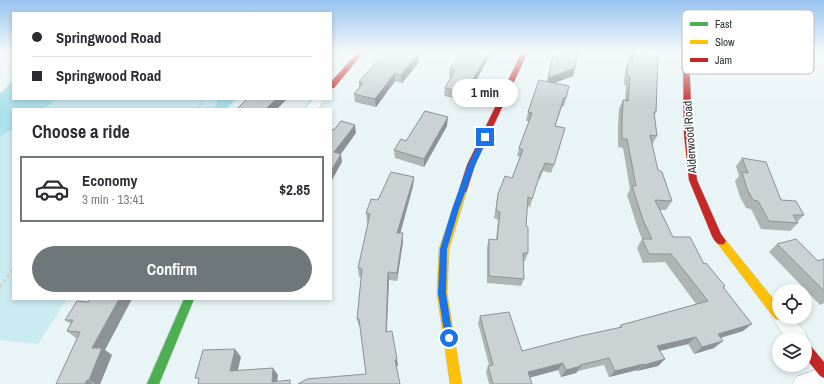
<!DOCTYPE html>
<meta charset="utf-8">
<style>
body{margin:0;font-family:"Archivo Narrow",sans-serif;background:#f7f7f7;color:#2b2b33;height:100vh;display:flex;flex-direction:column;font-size:15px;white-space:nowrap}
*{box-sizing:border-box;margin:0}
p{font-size:13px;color:#7c7c81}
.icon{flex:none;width:22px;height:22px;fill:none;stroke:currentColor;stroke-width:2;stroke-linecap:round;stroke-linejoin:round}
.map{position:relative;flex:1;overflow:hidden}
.drawer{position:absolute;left:12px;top:108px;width:320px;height:192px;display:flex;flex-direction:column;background:#fff;border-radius:0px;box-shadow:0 2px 6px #0003}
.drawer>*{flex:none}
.banner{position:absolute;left:12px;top:12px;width:320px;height:88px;border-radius:0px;box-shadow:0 2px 6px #0003;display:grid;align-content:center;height:88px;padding:0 20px;background:#fff}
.buttons{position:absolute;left:772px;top:284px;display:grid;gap:8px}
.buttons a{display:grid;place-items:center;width:40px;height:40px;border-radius:50%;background:#fff;box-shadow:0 2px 6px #0003;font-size:20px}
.end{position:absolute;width:18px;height:18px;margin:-9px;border:5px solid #1a73e8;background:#fff;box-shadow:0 0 0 2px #fff}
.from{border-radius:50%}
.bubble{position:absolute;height:28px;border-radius:14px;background:#fff;box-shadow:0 2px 6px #0003;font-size:13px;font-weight:700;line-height:28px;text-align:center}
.banner b{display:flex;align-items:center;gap:14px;height:38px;font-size:15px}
.banner b+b{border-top:1px solid #e1e1e2}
.banner i{width:10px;height:10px;background:#2b2b33}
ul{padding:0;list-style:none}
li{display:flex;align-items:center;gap:12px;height:66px;margin:0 8px 6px;padding:0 12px;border:2px solid transparent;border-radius:0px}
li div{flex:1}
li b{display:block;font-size:15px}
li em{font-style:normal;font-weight:700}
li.active{border-color:#6e7779}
li>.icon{width:36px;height:36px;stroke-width:1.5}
h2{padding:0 20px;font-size:18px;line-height:48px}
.action{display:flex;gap:8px;margin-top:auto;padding:8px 20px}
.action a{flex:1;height:46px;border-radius:24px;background:#6e7779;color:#fff;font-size:16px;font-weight:700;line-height:46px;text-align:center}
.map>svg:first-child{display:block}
.green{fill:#cbebf2}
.forest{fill:#ade2ec}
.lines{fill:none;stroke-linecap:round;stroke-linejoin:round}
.street-casing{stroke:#bcc5c6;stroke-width:1}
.fast-casing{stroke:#bcc5c6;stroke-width:1}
.slow-casing{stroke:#bcc5c6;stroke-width:1}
.jam-casing{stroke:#bcc5c6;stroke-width:1}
.path-far1{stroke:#d0d4d5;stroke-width:2;stroke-dasharray:2.5 1.5;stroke-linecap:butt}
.path{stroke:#d0d4d5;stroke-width:3;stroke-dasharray:3.5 2.5;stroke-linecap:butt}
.street{fill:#fcfdfe;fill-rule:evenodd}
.fast{fill:#4caf50;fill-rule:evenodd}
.slow{fill:#ffc107;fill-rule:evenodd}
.jam{fill:#c62828;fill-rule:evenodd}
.wall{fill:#aeb5b5}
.shaded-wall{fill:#8d9394}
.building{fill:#cad2d3;stroke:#8d9394}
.route{fill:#1a73e8}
.labels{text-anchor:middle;stroke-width:3.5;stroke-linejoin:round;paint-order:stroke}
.street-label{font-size:12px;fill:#2c3435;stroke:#fff}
.key{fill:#fff;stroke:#c0c2c2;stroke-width:1}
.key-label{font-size:11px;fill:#2c3435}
</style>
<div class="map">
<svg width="824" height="384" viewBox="0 0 824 384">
<rect width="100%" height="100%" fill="#e9f4f6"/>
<g class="green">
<path d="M58,99H218L214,109H43Z"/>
<path d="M13,128V299H67L38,344L0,340V137Z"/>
</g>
<g class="forest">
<path d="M13,80V99H58L43,109H13V128L0,137V94Z"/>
<path d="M218,99H237L226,109H214Z"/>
</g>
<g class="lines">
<g class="street-casing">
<g id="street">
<path d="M795,52H808L824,60V67L796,54Z"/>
<path d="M313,99H326L318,109H305Z"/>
<path d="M779,309V317H792L805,332L808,339L805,345V339H786L772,317L774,311Z"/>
<path d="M824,367V384H793L796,377Z"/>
</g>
</g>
<g class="fast-casing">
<path id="fast" d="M184,299H194L159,384H147Z"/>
</g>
<g class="slow-casing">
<g id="slow">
<path d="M463,187L467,190L449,249L447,293L462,384H450L437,293L439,249L459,190Z"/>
<path d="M721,237L724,238L779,306V317H784L783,319L779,320L775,319L718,244L716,241L718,238Z"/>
</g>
</g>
<g class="jam-casing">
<g id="jam">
<path d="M358,52H364L334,88H331V82Z"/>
<path d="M522,52H528L475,165L467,190L466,192H460L459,190L467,165Z"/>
<path d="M683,52H689L692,134L697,180L721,234L726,241L724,244C718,246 715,242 712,236L689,180L684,134Z"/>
<path d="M805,342L809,344L824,362V378L820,376L805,357Z"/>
</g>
</g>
<path class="path-far1" d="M198,109L203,99"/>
<path class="path" d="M0,287L13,269"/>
<use href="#street" class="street"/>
<use href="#fast" class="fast"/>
<use href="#slow" class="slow"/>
<use href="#jam" class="jam"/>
</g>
<g class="wall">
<path d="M492,52L470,91L467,90L462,100L444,96L445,88L451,77H449L450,69Z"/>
<path d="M553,52H579L578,58L576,57L573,76L554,83L566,98L564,106H562L555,126L554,165L551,173L543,171L540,179H538L530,207L527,206L526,226L528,253L525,261H523L524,279L521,286L487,283V247L489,239L496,240L498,220L494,218L498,194L512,178L520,157L517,156L519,148L529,121H526L528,112L547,82Z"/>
<path d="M630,52H656V112L654,116L657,136L652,145L658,170L672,201L666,210H660L673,237L704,264L725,286L724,288L743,331L721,338L714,348L694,354L688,344L660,351L665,359L658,366L637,371V370L609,377L604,365L578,371L576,373L561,377L558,370L530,377L532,384H489L486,372L488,366L489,365L478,323L480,316L522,351L618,328L621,325L696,304L665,262L643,263L637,248L642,239L638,229L627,195L630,189L623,148L618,147V128L619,109L623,100H625L626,85H624L625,69L629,60Z"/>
<path d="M722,52H740L736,58L722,55Z"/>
<path d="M413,53L419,62L402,83L395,81L376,107L355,102L354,94L359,88V82Z"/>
<path d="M447,126L424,167L395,158L394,150L406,141Z"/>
<path d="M742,158L781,200L804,215L797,222L798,223L790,231L761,229L751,209L746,208L740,197L735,181L739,176L736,166Z"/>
<path d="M414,177L413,186L400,233L403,242L397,281L389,280L387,332L398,366L366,374L360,326H359L357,319L361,277H359L358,268L368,223H367L366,213L378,200Z"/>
<path d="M777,244L818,261L824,259V303L820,305L769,252Z"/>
<path d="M88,302L105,350L112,355L100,384H56L77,339L67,331L71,324L65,320Z"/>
</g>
<g class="shaded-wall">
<path d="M489,52H492L470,91L471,83Z"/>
<path d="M419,54V62L402,83L401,75Z"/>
<path d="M575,68L573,76L546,86L548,78Z"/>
<path d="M395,73V81L376,107L375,99Z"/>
<path d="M468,82L467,90L462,100L463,92Z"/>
<path d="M276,99H287L277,109H266Z"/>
<path d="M448,117L447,126L424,167V159Z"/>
<path d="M355,125L356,133L336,161L334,152Z"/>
<path d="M341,154L342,162L331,182V171Z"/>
<path d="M414,177L413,186L398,242L397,233Z"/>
<path d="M403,233V242L397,281V273Z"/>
<path d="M388,272L389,280L386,340V332Z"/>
<path d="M119,299H132L105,350L112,355L100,384H95L89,380L92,348Z"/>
<path d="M752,324L743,331L709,341L718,334Z"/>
<path d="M696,337L688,344L650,353L657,346Z"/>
<path d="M723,341L714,348L694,354L702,347Z"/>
<path d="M235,349L241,357L236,378L230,371Z"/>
<path d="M397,359L398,366L396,367L395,360Z"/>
<path d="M665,359L658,366L637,371L644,365Z"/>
<path d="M563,363L558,370L525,379L528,372Z"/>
<path d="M644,364L637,370L609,377L615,371Z"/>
<path d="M581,366L576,373L561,377L566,370Z"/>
<path d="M273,368L278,375L277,384L272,382Z"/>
<path d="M87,380L93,384H85Z"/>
</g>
<g class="building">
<path d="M385,52H409L419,54L401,75L395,73L375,99L354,94L363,83L359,82Z"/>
<path d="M461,52H489L471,83L468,82L463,92L445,88L455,70L450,69Z"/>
<path d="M554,52H577L575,68L548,78Z"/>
<path d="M633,52H656L655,56L658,57L656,112H654L657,136L650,135L658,170L662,172L672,201L655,200L673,237H690L704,264L706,263L725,286L723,287L752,324L718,334L723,341L702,347L696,337L657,346L665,359L644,365V364L615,371L609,358L580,365L581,366L566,370L563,363L528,372L532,384H493L488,366L493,365L480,316L509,312L522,351L580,336L622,327L621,325L708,301L671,254H649L642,239H652L643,220L632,186H636L627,139H622V119L623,100L628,101L630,77L627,76L629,60L633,61Z"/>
<path d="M539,80L569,86L566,98H564L555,126L565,128L554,165L545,163L542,171H541L532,199L528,197L526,226L528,227V253H523L524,279L489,276V239L497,240L500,212L496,210L498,194L505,176L512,178L523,150L519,148L532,113L528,112Z"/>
<path d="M247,99H276L266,109H237Z"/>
<path d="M425,111L448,117L424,159L394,150L401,139L406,141Z"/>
<path d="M341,121L355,125L334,152L341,154L331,171V129L334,130Z"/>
<path d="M742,158L766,162L781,200L796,201L804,215H793L798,223L769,221L758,201L753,200L747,189L742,172L748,173Z"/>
<path d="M391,172L414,177L397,233H403L397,273L388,272L386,332L392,331L397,359L395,360L400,384H298L307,379L366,374L359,319H357L362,269L358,268L370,214L366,213L371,199L378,200Z"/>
<path d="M796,239L818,261L824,259V291L777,244Z"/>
<path d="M90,299H119L92,348H102L89,380H87L85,384H56L80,332L67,331L73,320H65L77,301L88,302Z"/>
<path d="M235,349L230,371L273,368L272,382L290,380V384H198L199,378H195L203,350Z"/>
</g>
<linearGradient id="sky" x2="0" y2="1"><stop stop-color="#97c3ee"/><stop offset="0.49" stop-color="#f5fafb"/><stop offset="1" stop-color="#f5fafb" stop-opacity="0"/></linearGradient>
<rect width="824" height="106" fill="url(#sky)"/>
<path class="route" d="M485,135L488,137L475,165L459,209L447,249L446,293L453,338L449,342L445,338L438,293L440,249L452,209L468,165L482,137Z"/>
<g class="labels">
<g class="street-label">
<text transform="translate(690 137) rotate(-94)" y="4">Alderwood Road</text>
</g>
</g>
<rect x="682" y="10" width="132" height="64" rx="6" class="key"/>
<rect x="690" y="22" width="18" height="4" fill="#4caf50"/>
<rect x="690" y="40" width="18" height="4" fill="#ffc107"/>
<rect x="690" y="58" width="18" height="4" fill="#c62828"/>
<g class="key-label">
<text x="715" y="28">Fast</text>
<text x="715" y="46">Slow</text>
<text x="715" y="64">Jam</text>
</g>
</svg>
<div class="buttons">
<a><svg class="icon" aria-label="locate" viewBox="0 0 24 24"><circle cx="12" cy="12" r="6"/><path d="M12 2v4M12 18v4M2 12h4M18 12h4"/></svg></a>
<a><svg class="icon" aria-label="layers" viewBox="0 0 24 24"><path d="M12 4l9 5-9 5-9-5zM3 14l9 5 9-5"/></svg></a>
</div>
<i class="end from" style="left:449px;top:338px"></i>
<i class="end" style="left:485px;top:137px"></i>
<div class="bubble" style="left:452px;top:79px;width:66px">1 min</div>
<div class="banner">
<b><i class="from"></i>Springwood Road</b>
<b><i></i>Springwood Road</b>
</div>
<section class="drawer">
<h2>Choose a ride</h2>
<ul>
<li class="active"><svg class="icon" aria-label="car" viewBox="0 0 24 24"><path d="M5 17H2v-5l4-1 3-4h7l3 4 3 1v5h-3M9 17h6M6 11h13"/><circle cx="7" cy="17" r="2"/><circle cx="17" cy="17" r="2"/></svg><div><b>Economy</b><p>3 min · 13:41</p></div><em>$2.85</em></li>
</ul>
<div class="action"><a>Confirm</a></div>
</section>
</div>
